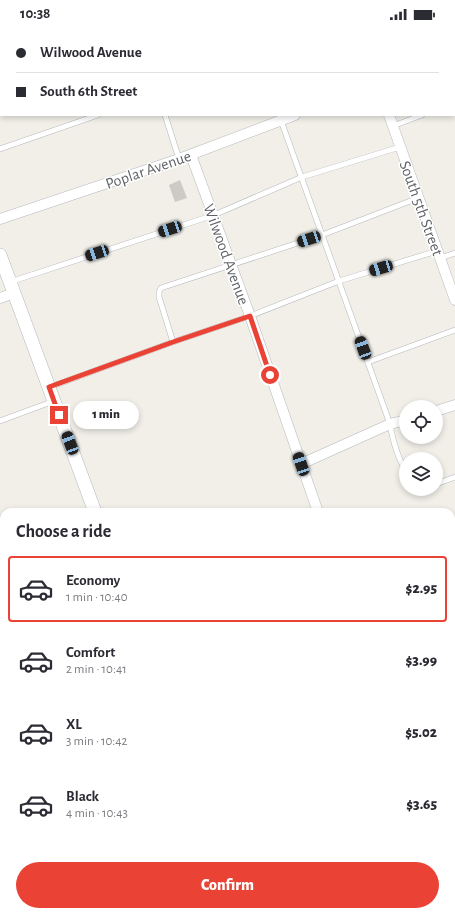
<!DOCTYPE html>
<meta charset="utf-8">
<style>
body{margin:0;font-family:"Alegreya Sans",sans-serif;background:#f7f7f7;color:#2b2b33;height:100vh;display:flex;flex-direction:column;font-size:15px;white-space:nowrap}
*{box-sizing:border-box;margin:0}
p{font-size:13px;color:#7c7c81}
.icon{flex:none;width:22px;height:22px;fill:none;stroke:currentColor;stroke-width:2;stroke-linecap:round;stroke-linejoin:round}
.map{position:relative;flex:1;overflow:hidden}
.panel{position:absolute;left:0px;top:480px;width:455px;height:408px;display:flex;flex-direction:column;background:#fff;border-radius:12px 12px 0 0;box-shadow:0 2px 6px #0003}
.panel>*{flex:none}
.top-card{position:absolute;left:0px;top:0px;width:455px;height:88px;box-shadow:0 2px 6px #0003;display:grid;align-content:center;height:88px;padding:0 16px;background:#fff}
.fabs{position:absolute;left:399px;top:372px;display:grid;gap:8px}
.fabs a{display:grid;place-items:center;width:44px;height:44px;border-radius:50%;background:#fff;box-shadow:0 2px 6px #0003;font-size:20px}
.end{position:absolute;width:18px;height:18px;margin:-9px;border:5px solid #ea4335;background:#fff;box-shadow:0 0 0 2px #fff}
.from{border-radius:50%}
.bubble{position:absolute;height:28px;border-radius:14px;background:#fff;box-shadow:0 2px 6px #0003;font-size:13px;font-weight:800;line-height:28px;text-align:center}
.car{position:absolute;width:12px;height:24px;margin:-12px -6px;border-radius:5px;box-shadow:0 0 3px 1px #0007;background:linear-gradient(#222 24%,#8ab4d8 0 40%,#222 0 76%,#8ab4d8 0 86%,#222 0)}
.top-card b{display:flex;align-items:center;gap:14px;height:38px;font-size:15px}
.top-card b+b{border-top:1px solid #e1e1e2}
.top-card i{width:10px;height:10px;background:#2b2b33}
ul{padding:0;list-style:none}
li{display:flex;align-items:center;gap:12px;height:66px;margin:0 8px 6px;padding:0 8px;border:2px solid transparent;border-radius:4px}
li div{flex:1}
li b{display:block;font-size:15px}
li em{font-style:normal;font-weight:800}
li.active{border-color:#ea4335}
li>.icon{width:36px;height:36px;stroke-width:1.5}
h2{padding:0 16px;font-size:18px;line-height:48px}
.button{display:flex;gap:8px;margin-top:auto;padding:8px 16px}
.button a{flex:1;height:46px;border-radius:24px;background:#ea4335;color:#fff;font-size:16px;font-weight:800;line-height:46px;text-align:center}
.status{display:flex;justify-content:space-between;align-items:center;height:28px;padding:0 20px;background:#fff;direction:ltr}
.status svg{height:11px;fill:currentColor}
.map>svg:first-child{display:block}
.building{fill:#cccac5}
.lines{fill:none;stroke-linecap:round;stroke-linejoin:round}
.service-casing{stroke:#b5b8bc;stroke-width:6}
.minor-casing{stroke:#b5b8bc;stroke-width:11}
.tertiary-casing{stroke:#b5b8bc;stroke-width:14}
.service{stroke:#fff;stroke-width:5}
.minor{stroke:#fff;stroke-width:10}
.tertiary{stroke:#fff;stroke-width:13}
.route{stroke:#ea4335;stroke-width:5}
.labels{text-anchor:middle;stroke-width:3;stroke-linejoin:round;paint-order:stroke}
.street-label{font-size:16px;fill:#5f6368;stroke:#fff}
</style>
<div class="status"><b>10:38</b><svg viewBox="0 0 49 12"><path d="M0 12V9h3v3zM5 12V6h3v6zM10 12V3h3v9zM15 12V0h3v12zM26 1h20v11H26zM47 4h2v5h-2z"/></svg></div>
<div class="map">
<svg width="455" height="888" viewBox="0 0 455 888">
<rect width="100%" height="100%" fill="#f1efe8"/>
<path class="building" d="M180,152L187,170L175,174L169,157Z"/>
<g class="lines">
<g class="service-casing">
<g id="service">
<path d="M246,0V1"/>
<path d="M446,0V1"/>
<path d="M334,1L337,0"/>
<path d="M454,75H455"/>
<path d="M165,87L179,131"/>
<path d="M279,87L390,396C393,413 397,429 406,443"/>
<path d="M393,98L422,87"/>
<path d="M0,121L98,87"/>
<path d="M440,230L455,225"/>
<path d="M10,254L214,187L302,149L400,119"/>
<path d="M173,314L159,269V264L161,260L322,207L418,170"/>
<path d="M368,334L455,302"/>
<path d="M50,359L173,314L250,288L339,253L437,223"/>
<path d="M0,393L54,373"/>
<path d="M436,456L455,449"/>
<path d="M114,884L117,888"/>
<path d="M343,884L349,888"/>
</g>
</g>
<g class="minor-casing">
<g id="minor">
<path d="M357,0L358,1"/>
<path d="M142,1L145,0"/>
<path d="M454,18L455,17"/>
<path d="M0,50H1"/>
<path d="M389,87L455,272"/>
<path d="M191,127L250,288L318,484"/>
<path d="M0,191L179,131L295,87"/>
<path d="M0,270L14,265"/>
<path d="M436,383L455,377"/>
<path d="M301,436L390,396L406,392"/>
<path d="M451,855L455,865"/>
</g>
</g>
<g class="tertiary-casing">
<g id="tertiary">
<path d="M0,227L95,484"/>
<path d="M451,871L455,870"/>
<path d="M242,884L243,888"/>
<path d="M405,888L416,884"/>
</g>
</g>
<use href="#service" class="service"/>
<use href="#minor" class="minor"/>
<use href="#tertiary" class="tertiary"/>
</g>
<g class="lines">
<path class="route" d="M59,387L49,359L173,314L250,288L270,347"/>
</g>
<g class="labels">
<g class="street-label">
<text transform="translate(148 141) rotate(-19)" y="6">Poplar Avenue</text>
<text transform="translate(422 180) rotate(70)" y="6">South 5th Street</text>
<text transform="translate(227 226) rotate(70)" y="6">Wilwood Avenue</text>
</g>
</g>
</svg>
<div class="fabs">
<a><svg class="icon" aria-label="locate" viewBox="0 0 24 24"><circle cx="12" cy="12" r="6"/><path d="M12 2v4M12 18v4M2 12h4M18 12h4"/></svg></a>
<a><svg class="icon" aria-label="layers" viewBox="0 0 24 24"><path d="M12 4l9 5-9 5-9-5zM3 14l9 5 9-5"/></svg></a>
</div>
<i class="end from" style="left:270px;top:347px"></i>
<i class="end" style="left:59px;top:387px"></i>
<div class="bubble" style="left:73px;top:373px;width:66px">1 min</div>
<i class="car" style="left:170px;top:201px;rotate:252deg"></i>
<i class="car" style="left:309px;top:211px;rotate:252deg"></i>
<i class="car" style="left:97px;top:225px;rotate:252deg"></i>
<i class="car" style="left:381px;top:240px;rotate:253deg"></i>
<i class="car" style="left:363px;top:320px;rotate:340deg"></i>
<i class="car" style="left:70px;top:415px;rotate:339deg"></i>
<i class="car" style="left:301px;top:436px;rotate:341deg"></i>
<div class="top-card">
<b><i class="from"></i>Wilwood Avenue</b>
<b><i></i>South 6th Street</b>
</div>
<section class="panel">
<h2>Choose a ride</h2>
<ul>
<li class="active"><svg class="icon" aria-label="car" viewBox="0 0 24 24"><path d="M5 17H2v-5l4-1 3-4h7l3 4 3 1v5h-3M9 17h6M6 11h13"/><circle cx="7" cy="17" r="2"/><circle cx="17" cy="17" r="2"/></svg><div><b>Economy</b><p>1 min · 10:40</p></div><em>$2.95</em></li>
<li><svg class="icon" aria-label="car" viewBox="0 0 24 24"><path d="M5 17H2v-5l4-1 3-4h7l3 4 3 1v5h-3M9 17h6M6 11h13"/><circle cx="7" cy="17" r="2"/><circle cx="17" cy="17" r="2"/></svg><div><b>Comfort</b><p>2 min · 10:41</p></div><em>$3.99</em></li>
<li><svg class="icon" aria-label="car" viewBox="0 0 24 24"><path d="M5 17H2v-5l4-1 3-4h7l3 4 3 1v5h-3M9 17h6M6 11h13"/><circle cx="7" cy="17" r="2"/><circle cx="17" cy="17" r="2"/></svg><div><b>XL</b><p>3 min · 10:42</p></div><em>$5.02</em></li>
<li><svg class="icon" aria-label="car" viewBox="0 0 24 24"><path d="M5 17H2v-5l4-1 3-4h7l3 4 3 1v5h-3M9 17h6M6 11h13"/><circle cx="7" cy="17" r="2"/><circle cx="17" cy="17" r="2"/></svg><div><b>Black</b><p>4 min · 10:43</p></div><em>$3.65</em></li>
</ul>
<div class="button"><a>Confirm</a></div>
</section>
</div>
